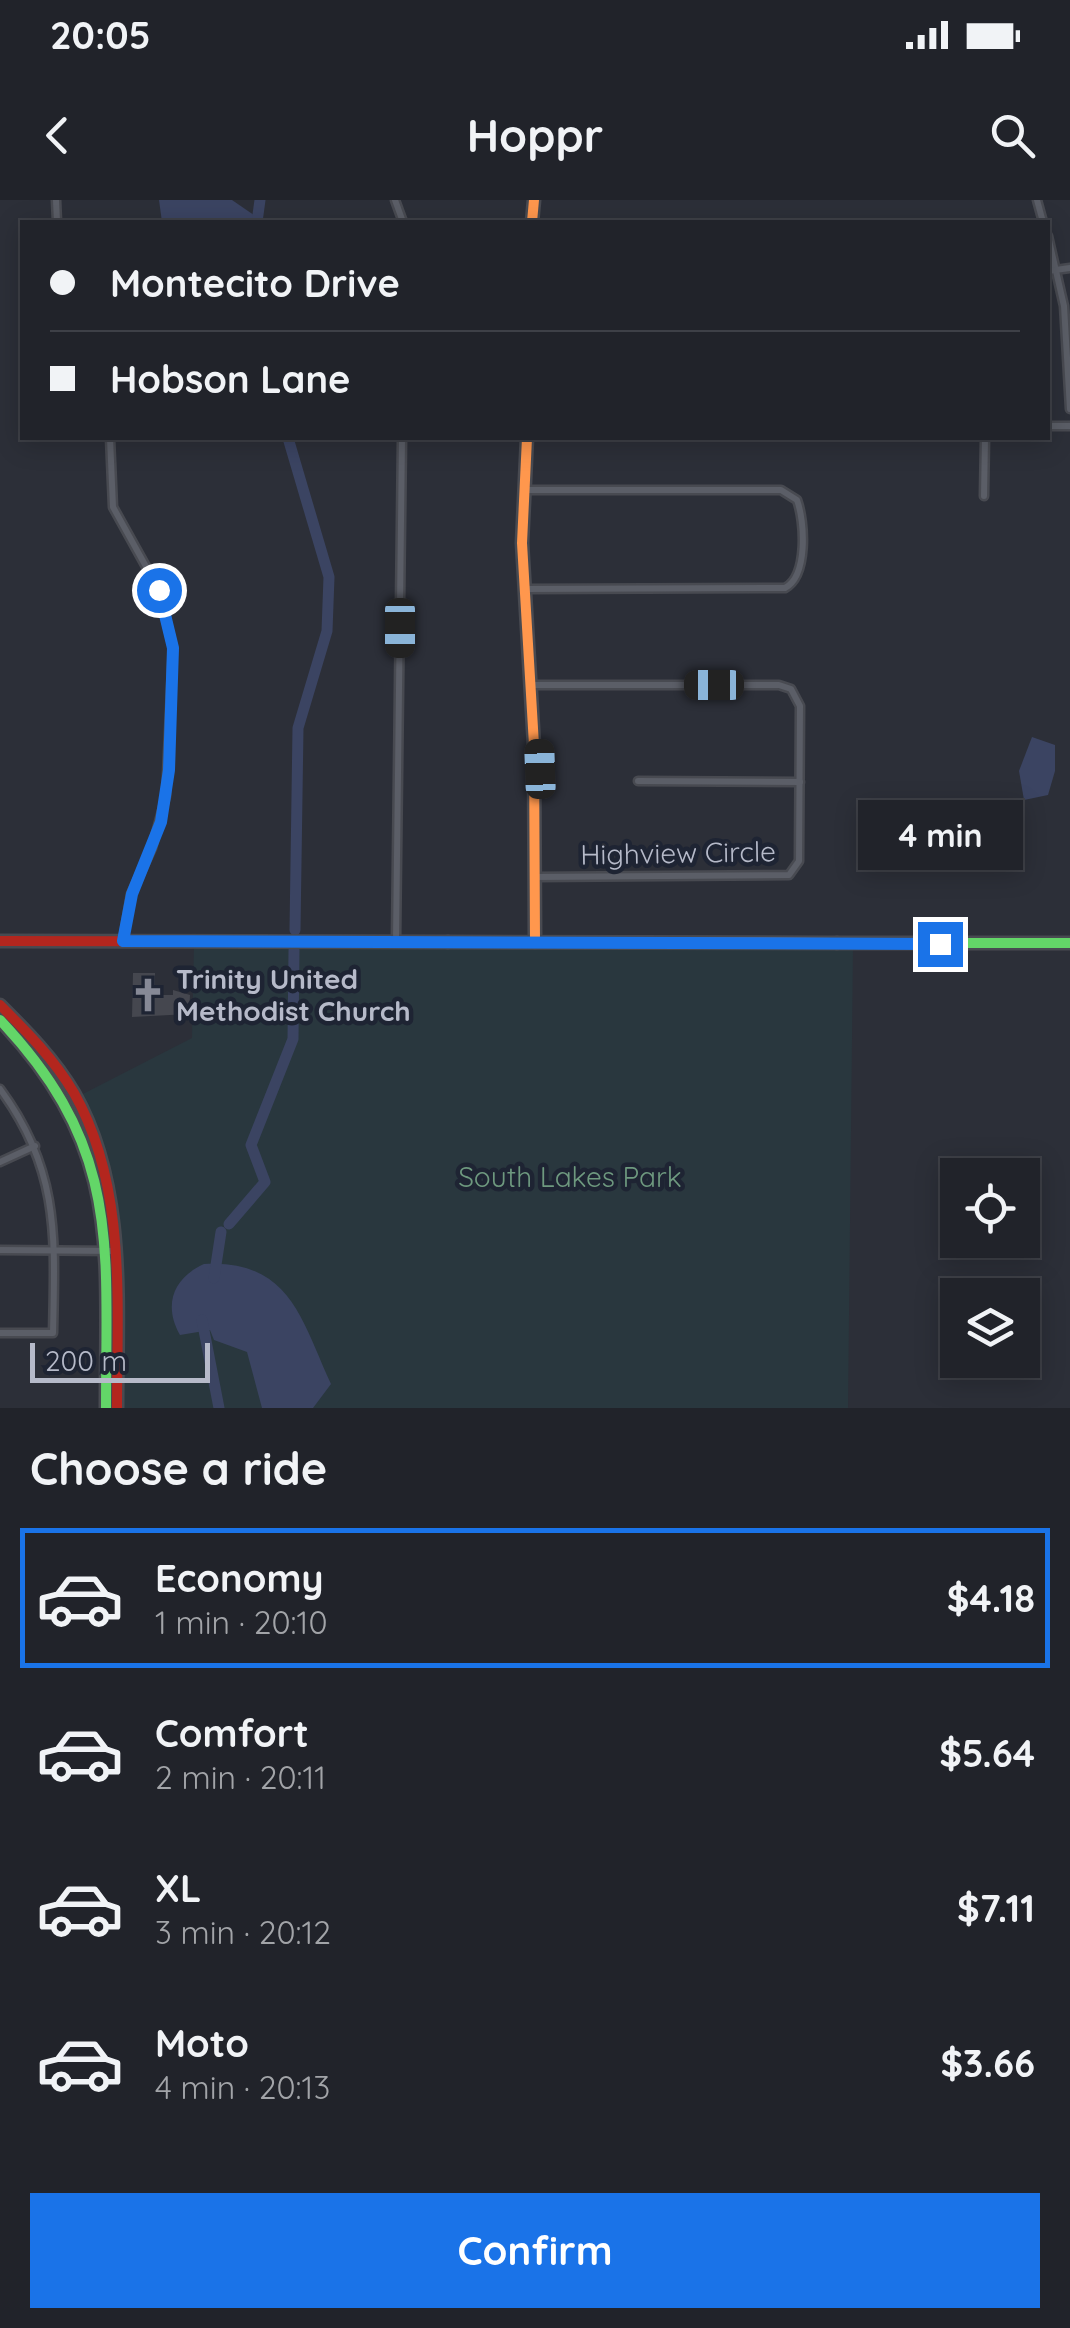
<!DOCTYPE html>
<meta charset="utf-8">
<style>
body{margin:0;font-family:Quicksand,sans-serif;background:#292b32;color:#f1f3f6;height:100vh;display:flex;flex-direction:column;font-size:38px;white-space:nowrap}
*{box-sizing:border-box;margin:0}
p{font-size:32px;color:#a2a4a8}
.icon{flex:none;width:55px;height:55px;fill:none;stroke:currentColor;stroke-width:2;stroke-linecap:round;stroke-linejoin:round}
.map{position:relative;height:1208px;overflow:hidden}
.drawer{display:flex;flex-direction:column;background:#21232a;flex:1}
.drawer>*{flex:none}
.hud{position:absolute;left:20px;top:20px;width:1030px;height:220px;border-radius:0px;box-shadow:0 5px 25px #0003,0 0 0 2px #3e4047;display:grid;align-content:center;height:220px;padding:0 30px;background:#21232a}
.controls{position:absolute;left:940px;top:958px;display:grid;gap:20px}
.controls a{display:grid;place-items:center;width:100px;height:100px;border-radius:0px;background:#21232a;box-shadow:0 5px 25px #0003,0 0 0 2px #3e4047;font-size:50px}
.scale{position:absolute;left:30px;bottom:25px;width:180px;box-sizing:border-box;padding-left:10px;border:5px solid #b6bac9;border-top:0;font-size:28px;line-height:35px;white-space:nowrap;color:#b6bac9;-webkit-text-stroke:8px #1e2433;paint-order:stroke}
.end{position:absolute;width:45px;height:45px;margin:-22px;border:12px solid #1a73e8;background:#fff;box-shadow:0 0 0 5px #fff}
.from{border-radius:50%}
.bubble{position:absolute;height:70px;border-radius:0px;background:#21232a;box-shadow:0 5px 25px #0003,0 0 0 2px #3e4047;font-size:32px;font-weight:800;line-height:70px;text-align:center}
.car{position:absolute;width:30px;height:60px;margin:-30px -15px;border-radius:12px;box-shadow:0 0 8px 2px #0007;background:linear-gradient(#222 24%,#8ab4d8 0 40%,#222 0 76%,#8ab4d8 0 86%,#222 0)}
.hud b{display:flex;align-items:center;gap:35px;height:95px;font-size:38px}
.hud b+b{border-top:2px solid #3e4047}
.hud i{width:25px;height:25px;background:#f1f3f6}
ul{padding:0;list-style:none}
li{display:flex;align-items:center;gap:30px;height:140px;margin:0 20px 15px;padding:0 10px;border:5px solid transparent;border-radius:0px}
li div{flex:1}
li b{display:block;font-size:38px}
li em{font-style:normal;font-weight:800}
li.current{border-color:#1a73e8}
li>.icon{width:90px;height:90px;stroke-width:1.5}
h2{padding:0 30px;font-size:45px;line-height:120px}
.action{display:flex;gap:20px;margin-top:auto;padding:20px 30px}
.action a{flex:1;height:115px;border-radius:0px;background:#1a73e8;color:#fff;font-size:40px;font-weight:800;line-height:115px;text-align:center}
.status{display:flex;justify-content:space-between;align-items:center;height:70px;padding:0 50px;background:#21232a;direction:ltr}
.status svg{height:28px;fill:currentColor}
header{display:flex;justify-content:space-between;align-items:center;height:130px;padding:0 30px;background:#21232a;font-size:45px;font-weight:800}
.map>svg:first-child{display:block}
.green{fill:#29373e}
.water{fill:#3b4462}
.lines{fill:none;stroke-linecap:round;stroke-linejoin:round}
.river{stroke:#3b4462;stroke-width:11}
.building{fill:#45474f}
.street-casing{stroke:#484a51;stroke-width:11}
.fast-casing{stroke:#484a51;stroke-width:15}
.slow-casing{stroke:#484a51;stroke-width:15}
.jam-casing{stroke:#484a51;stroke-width:15}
.street{stroke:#5b5e67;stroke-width:6}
.fast{stroke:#63d668;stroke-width:10}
.slow{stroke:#ff974d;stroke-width:10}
.jam{stroke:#b3261e;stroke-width:10}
.route{stroke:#1a73e8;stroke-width:12}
.labels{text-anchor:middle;stroke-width:9;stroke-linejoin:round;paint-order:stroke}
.street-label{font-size:28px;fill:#b6bac9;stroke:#1e2433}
.poi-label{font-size:28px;font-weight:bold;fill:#b6bac9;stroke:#1e2433;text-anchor:start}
.park-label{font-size:28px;fill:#6e997f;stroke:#1e2433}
</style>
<div class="status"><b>20:05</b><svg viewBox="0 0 49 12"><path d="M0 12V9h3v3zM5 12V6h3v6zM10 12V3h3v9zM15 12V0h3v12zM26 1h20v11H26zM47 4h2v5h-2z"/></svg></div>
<header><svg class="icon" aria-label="back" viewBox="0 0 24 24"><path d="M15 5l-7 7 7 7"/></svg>Hoppr<svg class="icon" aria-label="search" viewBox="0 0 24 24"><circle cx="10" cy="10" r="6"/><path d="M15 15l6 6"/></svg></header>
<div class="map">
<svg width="1070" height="1208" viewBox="0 0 1070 1208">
<rect width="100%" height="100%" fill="#2c2f38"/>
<path class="green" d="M194,743L853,747L848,1208H118L111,992L77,897L192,838Z"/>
<g class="water">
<path d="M159,0H232L264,22H162Z"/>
<path d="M1032,537L1055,545V571L1048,595L1024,600L1019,571Z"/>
<path d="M204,1064C291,1059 302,1122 331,1184L313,1208H262L247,1152L214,1140L210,1130L180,1135C163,1105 173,1078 204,1064Z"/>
</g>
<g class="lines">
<g class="river">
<path d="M257,22L260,0"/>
<path d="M288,238L329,377L327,431L298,528L295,730"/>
<path d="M229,1024L265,982L251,945L293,839L294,750"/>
<path d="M214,1078L221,1032"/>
<path d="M202,1120L219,1208"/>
</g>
</g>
<path class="building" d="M133,773H155V795H173V790L190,795L189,814L132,817Z"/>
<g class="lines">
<g class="street-casing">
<g id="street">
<path d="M56,0L57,22"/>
<path d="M395,0L403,22"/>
<path d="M1037,0L1043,22"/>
<path d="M1048,36L1064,106L1070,209"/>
<path d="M1048,71L1070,68"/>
<path d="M1048,226H1070"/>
<path d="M110,238L113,307L159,390L173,448L166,596L152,648L131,694L123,741"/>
<path d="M523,290H781L797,300C805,322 808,376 785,388L525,389"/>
<path d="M984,296L985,238"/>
<path d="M531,485H779L791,489L800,506L799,661L789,675L535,677"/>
<path d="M638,581L800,582"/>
<path d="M396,741L402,238"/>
<path d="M0,889C60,970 55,1038 53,1133H0"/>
<path d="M0,962L35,946"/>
<path d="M0,1050L117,1051"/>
</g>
</g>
<g class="fast-casing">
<g id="fast">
<path d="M837,743H1070"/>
<path d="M0,820C121,948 106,1043 106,1208"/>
</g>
</g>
<g class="slow-casing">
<g id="slow">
<path d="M532,22L534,0"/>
<path d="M527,238L522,343L534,545L535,742"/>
<path d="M448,742L837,743"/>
</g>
</g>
<g class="jam-casing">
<g id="jam">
<path d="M0,741L448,742"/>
<path d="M0,805C27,832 54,859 74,893C127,986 117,1104 117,1208"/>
</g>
</g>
<use href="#street" class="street"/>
<use href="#fast" class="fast"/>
<use href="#slow" class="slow"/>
<use href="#jam" class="jam"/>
</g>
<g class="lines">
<path class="route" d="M159,390L173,448L169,570L161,622L132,694L123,741L940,744"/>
</g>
<defs>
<g id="church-bare" transform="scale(2.7)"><path d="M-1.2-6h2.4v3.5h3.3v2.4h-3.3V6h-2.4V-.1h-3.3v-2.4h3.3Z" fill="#868996" stroke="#1e2433" stroke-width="2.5" paint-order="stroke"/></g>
</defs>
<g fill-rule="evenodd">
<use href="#church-bare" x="148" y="795"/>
</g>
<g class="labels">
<g class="street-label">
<text transform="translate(678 653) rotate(-1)" y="10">Highview Circle</text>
</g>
<g class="poi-label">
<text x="176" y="789">Trinity United<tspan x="176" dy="32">Methodist Church</tspan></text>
</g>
<g class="park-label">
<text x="570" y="987">South Lakes Park</text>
</g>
</g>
</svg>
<div class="controls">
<a><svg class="icon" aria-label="locate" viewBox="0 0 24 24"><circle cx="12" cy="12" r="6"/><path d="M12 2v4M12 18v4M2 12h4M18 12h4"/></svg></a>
<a><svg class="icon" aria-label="layers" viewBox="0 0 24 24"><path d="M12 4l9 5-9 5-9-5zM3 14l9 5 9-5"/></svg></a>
</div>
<div class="scale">200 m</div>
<i class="end from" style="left:159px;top:390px"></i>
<i class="end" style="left:940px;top:744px"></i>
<div class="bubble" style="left:858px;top:600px;width:165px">4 min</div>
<i class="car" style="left:400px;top:428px;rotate:180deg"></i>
<i class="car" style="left:714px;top:485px;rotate:270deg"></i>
<i class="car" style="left:540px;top:569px;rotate:358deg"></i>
<div class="hud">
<b><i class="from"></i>Montecito Drive</b>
<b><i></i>Hobson Lane</b>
</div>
</div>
<section class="drawer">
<h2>Choose a ride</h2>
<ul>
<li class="current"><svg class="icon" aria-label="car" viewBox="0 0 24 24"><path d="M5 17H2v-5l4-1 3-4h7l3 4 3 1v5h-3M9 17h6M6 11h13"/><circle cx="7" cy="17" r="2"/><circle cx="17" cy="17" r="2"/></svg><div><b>Economy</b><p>1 min · 20:10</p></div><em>$4.18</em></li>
<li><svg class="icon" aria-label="car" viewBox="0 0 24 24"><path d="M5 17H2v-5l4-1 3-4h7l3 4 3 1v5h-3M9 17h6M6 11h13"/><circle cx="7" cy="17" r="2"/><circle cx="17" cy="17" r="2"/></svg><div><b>Comfort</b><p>2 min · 20:11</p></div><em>$5.64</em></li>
<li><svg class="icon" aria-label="car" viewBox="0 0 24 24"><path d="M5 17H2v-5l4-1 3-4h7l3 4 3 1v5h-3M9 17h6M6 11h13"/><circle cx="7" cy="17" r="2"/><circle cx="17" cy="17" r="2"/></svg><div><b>XL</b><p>3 min · 20:12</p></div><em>$7.11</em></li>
<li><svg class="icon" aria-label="car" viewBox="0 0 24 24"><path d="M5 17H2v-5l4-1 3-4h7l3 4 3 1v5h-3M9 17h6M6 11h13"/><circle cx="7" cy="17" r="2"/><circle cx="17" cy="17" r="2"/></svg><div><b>Moto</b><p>4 min · 20:13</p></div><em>$3.66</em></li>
</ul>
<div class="action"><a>Confirm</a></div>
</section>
